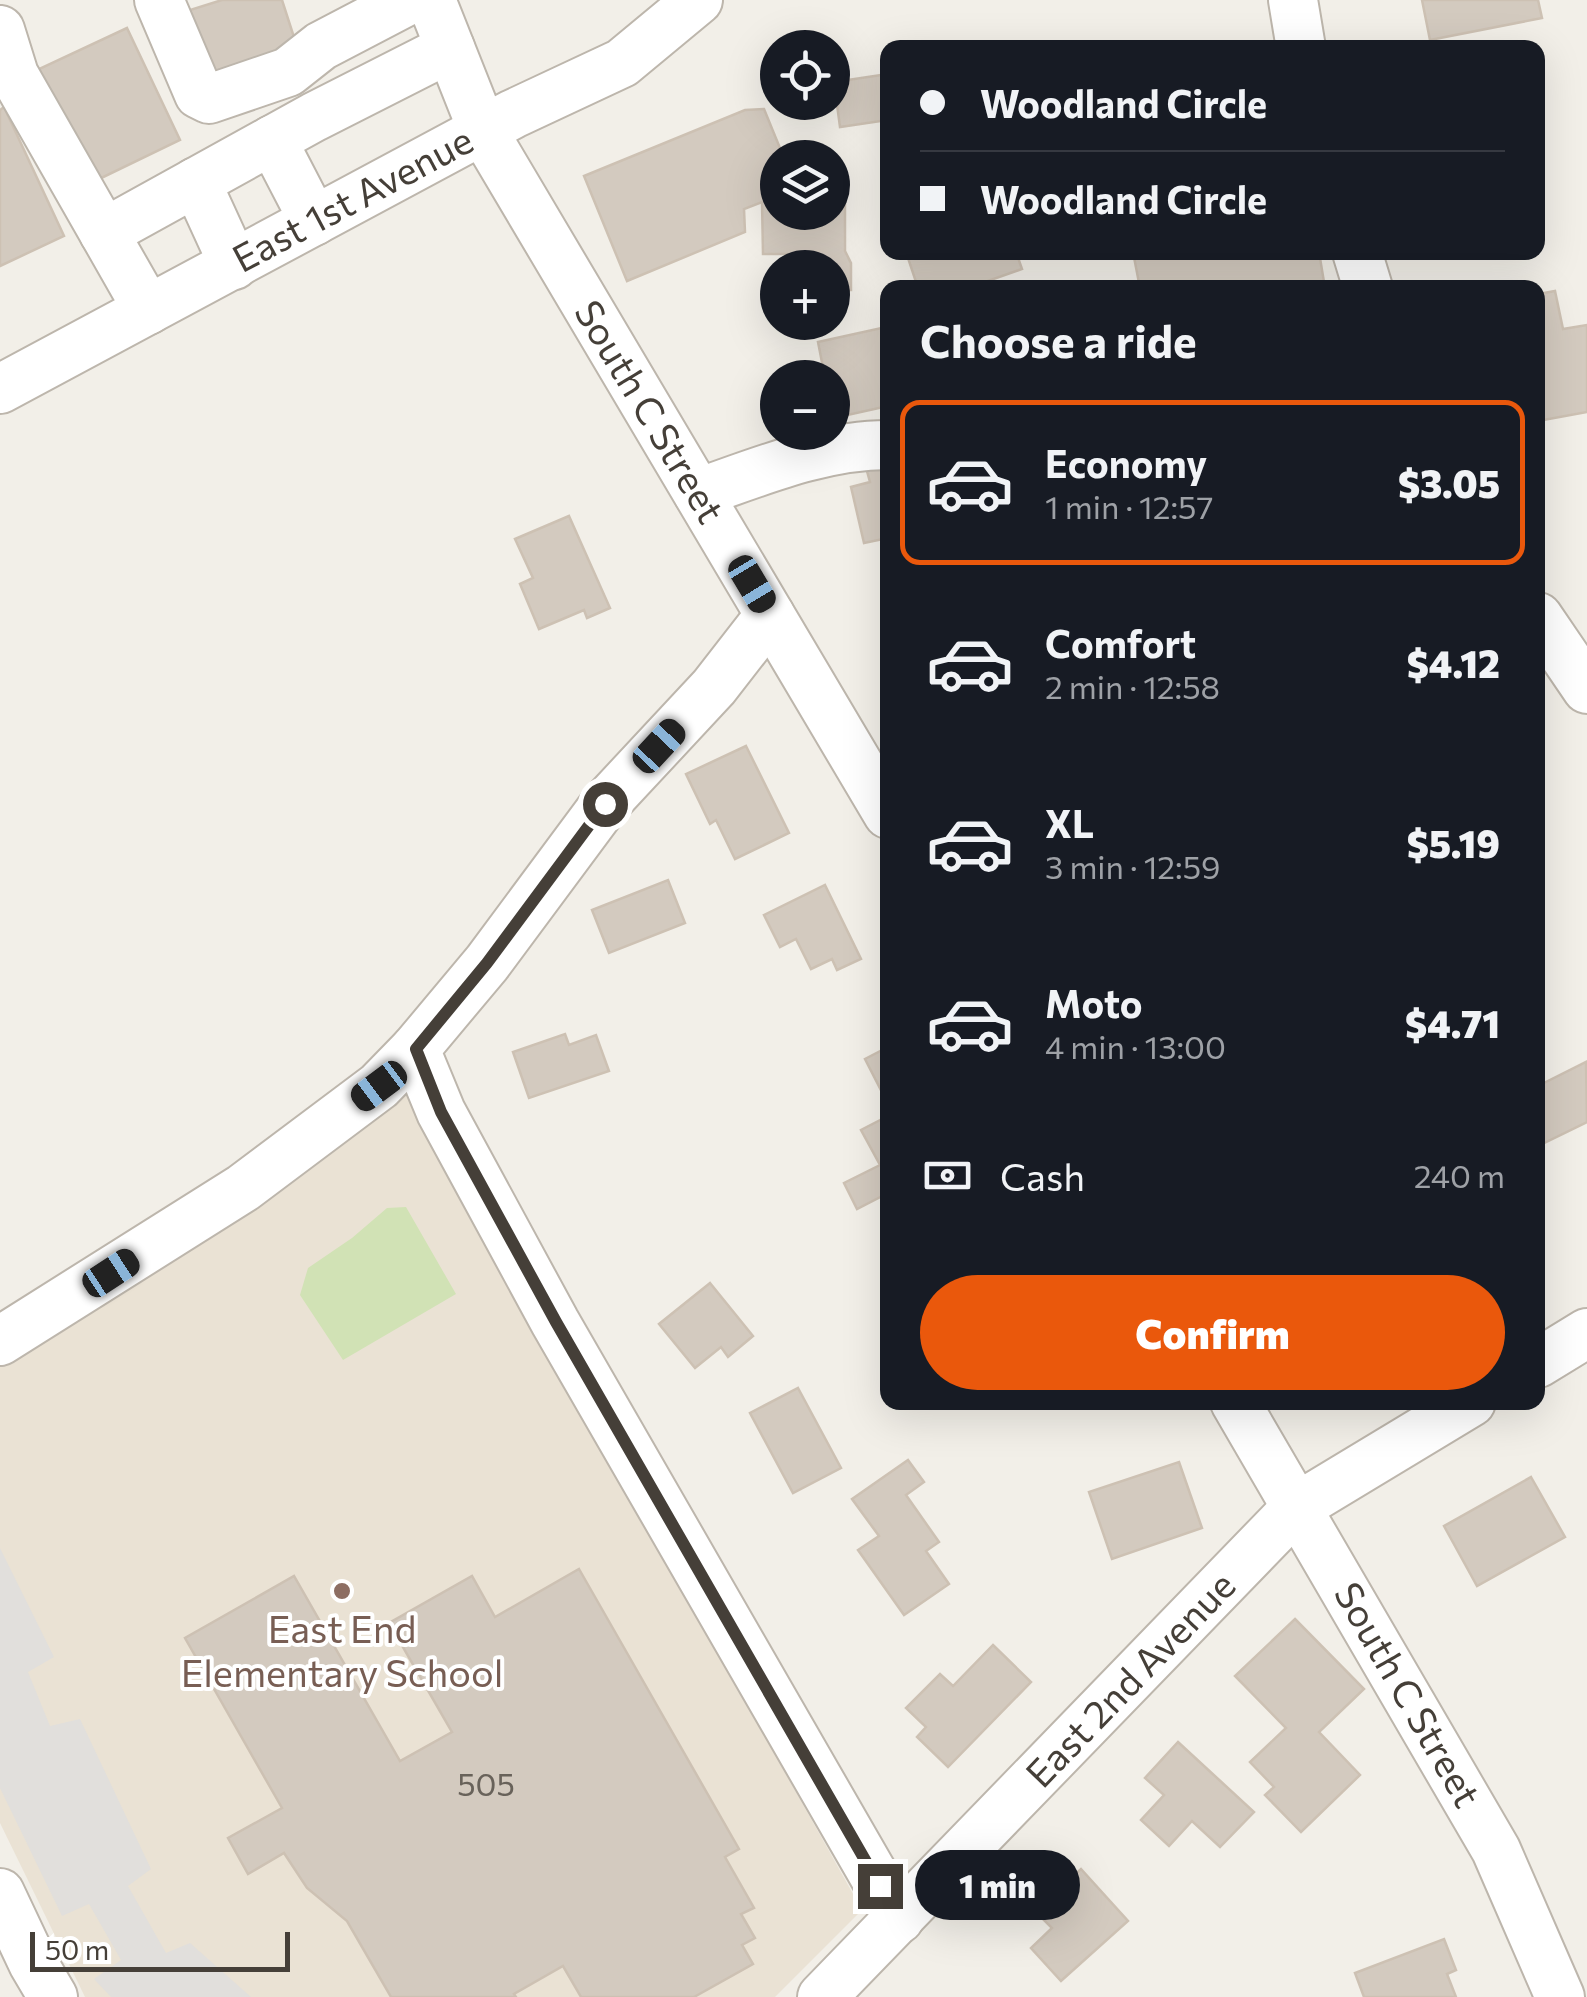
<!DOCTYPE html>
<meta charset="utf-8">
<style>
body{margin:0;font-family:Commissioner,sans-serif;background:#242831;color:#f1f3f6;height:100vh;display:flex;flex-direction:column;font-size:38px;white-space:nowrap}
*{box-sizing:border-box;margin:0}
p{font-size:32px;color:#9ea1a6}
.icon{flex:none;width:55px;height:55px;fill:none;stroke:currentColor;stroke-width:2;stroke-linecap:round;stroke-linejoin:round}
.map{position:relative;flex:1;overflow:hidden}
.side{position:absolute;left:880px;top:280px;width:665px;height:1130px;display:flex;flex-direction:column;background:#171b24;border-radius:20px;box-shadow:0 10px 40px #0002}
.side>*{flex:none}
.guide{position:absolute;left:880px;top:40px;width:665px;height:220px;border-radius:20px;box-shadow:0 10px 40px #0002;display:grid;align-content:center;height:220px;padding:0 40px;background:#171b24}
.buttons{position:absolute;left:760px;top:30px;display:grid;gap:20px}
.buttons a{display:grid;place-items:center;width:90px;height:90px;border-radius:50%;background:#171b24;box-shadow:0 10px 40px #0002;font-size:50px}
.scale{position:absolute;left:30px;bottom:25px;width:260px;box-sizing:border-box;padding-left:10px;border:5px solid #453f38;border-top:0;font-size:28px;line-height:35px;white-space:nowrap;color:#453f38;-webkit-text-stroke:8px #fff;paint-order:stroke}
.end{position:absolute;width:45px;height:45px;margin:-22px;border:12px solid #453f38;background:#fff;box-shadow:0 0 0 5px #fff}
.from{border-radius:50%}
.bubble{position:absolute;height:70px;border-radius:35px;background:#171b24;box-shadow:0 10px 40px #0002;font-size:32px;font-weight:800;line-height:70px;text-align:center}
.car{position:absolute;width:30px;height:60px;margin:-30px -15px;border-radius:12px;box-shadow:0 0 8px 2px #0007;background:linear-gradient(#222 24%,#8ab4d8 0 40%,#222 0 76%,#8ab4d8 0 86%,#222 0)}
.guide b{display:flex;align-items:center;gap:35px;height:95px;font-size:38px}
.guide b+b{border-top:2px solid #363941}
.guide i{width:25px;height:25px;background:#f1f3f6}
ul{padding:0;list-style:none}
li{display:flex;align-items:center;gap:30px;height:165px;margin:0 20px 15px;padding:0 20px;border:5px solid transparent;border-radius:20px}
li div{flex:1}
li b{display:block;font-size:38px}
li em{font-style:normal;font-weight:800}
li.selected{border-color:#ea580c}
li>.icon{width:90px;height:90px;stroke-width:1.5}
h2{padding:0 40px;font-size:45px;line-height:120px}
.pay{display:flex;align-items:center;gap:25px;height:110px;padding:0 40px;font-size:38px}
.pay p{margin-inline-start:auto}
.button{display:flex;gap:20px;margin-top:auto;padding:20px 40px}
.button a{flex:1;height:115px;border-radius:60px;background:#ea580c;color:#fff;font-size:40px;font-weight:800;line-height:115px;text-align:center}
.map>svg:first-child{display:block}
.education{fill:#eae2d4}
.green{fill:#d1e2b5}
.parking{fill:#e1dfdc}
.building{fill:#d3cabf;stroke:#cdc1b3;stroke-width:2.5}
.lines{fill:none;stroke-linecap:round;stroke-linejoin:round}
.minor-casing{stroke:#bdb6ac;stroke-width:52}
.minor{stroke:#fff;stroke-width:48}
.route{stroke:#453f38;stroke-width:12}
.education-dot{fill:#8d6e63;stroke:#fff;stroke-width:4}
.labels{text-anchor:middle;stroke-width:8;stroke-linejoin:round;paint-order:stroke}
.number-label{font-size:32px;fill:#68625a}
.street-label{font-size:38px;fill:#453f38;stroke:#fff}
.education-label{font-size:38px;fill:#785e54;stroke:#fff}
</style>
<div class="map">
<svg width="1587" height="1997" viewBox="0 0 1587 1997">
<rect width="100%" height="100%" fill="#f2efe8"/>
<path class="education" d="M404,1090L862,1910L775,1997H85L0,1823V1360Z"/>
<path class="green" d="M406,1207L456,1294L343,1360L300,1295L308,1268L352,1238L387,1208Z"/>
<path class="parking" d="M0,1548L54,1657L28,1672L50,1726L80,1719L151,1869L128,1886L166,1953L190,1943L251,1997H111L94,1979L121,1960L89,1904L62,1916L0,1788Z"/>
<g class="building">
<path d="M222,0H282L301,59L215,87L190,10Z"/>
<path d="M1422,0H1538L1542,18L1430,40Z"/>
<path d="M127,28L180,140L93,182L39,69Z"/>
<path d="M888,74V120L840,127L834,82Z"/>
<path d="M4,107L64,236L0,266V110Z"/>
<path d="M764,109L784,158H778V212H832V190L845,189V251L851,263V290H832V268H802V254H763L762,202L744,209L745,232L627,281L584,176L745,110Z"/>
<path d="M906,252H1016L1022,269L968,288H918Z"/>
<path d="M1133,252H1319L1325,288H1140Z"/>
<path d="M1555,291L1563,329L1587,325V412L1538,421V294Z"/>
<path d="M886,327L888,406L834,418L832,378H825L818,342Z"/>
<path d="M888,459V538L864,543L851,487L870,482L865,464Z"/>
<path d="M569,516L610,608L587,618L584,610L539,629L520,584L533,578L515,539Z"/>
<path d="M746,746L789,833L735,859L716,820L710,824L686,774Z"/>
<path d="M668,880L685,923L609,953L592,910Z"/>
<path d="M825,885L861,959L837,970L832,959L811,969L796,939L780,947L764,915Z"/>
<path d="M565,1034L569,1045L596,1035L609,1071L529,1098L513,1052Z"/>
<path d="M888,1047V1104L865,1059Z"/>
<path d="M1586,1062L1587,1122L1538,1146V1086Z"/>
<path d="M888,1116V1193L857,1209L844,1183L880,1165L861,1130Z"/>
<path d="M710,1283L753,1336L728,1357L721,1347L695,1368L659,1324Z"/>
<path d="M798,1388L841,1468L793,1493L750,1413Z"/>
<path d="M908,1460L924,1482L906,1495L939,1542L926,1551L949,1584L904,1615L858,1550L879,1536L852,1499Z"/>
<path d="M1179,1462L1202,1528L1112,1559L1089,1492Z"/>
<path d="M1531,1477L1565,1537L1477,1586L1444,1526Z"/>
<path d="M579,1569L739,1849L725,1857L754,1908L741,1914L755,1938L742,1945L753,1964L694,1997H581L563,1966L514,1994L516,1997H391L347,1921L307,1888L284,1853L248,1874L228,1838L282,1808L185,1638L294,1576L400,1761L452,1732L389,1623L472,1576L495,1617Z"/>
<path d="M1295,1619L1364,1689L1319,1732L1360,1775L1301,1832L1265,1795L1274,1787L1250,1762L1286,1728L1235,1676Z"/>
<path d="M993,1645L1031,1682L948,1767L917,1737L926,1727L906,1708L940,1674L953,1686Z"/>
<path d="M1178,1742L1254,1812L1220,1847L1192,1821L1169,1846L1141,1820L1164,1795L1145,1778Z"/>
<path d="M1081,1869L1128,1921L1061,1981L1031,1948L1052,1928L1035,1911Z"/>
<path d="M1444,1939L1456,1970L1447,1974L1456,1997H1364L1355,1973Z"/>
</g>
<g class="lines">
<g class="minor-casing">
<g id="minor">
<path d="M159,0L199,94L209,99L288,72L321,46L409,0"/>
<path d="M431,0L483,131L888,814"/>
<path d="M1293,0L1301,48"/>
<path d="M0,30L14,75L148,310"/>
<path d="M272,140L314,221"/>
<path d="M196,182L234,265"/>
<path d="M104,233L314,117L450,48"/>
<path d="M1357,252L1368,288"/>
<path d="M0,389L513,114L622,63L698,0"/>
<path d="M698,493C759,472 822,445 888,445"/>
<path d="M770,615L714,687L605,804L487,963L415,1049L441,1112L555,1322L899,1919"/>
<path d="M1538,617L1587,689"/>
<path d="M0,1341L243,1188L379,1086L415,1049"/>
<path d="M1538,1363L1587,1333"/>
<path d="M1235,1402L1496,1850L1560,1997"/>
<path d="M0,1893L33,1963L53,1997"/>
<path d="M822,1997L1297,1507L1471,1402"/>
</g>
</g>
<use href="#minor" class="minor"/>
</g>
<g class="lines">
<path class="route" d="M605,804L487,963L416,1049L441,1112L556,1322L880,1886"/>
</g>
<circle class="education-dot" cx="342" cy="1591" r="10"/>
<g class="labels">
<g class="number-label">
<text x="486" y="1796">505</text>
</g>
<g class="street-label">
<text transform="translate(353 200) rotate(-28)" y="13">East 1st Avenue</text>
<text transform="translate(649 412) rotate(59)" y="13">South C Street</text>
<text transform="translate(1131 1680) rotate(-46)" y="13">East 2nd Avenue</text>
<text transform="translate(1407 1695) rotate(60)" y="13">South C Street</text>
</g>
<g class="education-label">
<text x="342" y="1643">East End<tspan x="342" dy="44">Elementary School</tspan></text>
</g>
</g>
</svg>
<div class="buttons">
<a><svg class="icon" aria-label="locate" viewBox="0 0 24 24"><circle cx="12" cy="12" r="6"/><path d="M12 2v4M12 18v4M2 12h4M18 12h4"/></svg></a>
<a><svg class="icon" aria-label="layers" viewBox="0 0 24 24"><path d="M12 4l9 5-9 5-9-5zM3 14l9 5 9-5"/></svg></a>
<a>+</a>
<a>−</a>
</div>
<div class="scale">50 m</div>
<i class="end from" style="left:605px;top:804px"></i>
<i class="end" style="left:880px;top:1886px"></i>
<div class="bubble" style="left:915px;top:1850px;width:165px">1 min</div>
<i class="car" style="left:752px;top:584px;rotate:149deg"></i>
<i class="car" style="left:659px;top:746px;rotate:43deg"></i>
<i class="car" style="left:379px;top:1086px;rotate:233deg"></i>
<i class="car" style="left:111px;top:1273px;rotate:57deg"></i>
<div class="guide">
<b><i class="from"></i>Woodland Circle</b>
<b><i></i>Woodland Circle</b>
</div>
<section class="side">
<h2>Choose a ride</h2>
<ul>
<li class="selected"><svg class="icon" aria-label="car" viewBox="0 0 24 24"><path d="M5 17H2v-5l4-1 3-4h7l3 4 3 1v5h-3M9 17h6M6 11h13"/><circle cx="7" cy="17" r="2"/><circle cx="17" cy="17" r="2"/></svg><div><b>Economy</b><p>1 min · 12:57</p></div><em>$3.05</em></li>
<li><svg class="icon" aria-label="car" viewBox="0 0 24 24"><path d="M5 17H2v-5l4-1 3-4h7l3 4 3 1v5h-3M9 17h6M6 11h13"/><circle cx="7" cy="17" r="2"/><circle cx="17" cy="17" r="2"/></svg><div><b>Comfort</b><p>2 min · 12:58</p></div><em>$4.12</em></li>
<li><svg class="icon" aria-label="car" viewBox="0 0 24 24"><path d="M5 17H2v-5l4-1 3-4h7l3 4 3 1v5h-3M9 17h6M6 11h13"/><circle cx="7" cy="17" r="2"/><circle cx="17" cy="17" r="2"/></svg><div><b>XL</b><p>3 min · 12:59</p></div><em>$5.19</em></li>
<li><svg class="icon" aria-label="car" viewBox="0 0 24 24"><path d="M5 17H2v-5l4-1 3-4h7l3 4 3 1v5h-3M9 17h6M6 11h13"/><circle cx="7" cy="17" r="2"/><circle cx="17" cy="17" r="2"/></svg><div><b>Moto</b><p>4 min · 13:00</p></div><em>$4.71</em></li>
</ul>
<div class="pay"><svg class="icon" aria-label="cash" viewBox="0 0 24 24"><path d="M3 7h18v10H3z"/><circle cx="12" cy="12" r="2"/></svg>Cash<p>240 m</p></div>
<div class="button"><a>Confirm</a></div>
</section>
</div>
